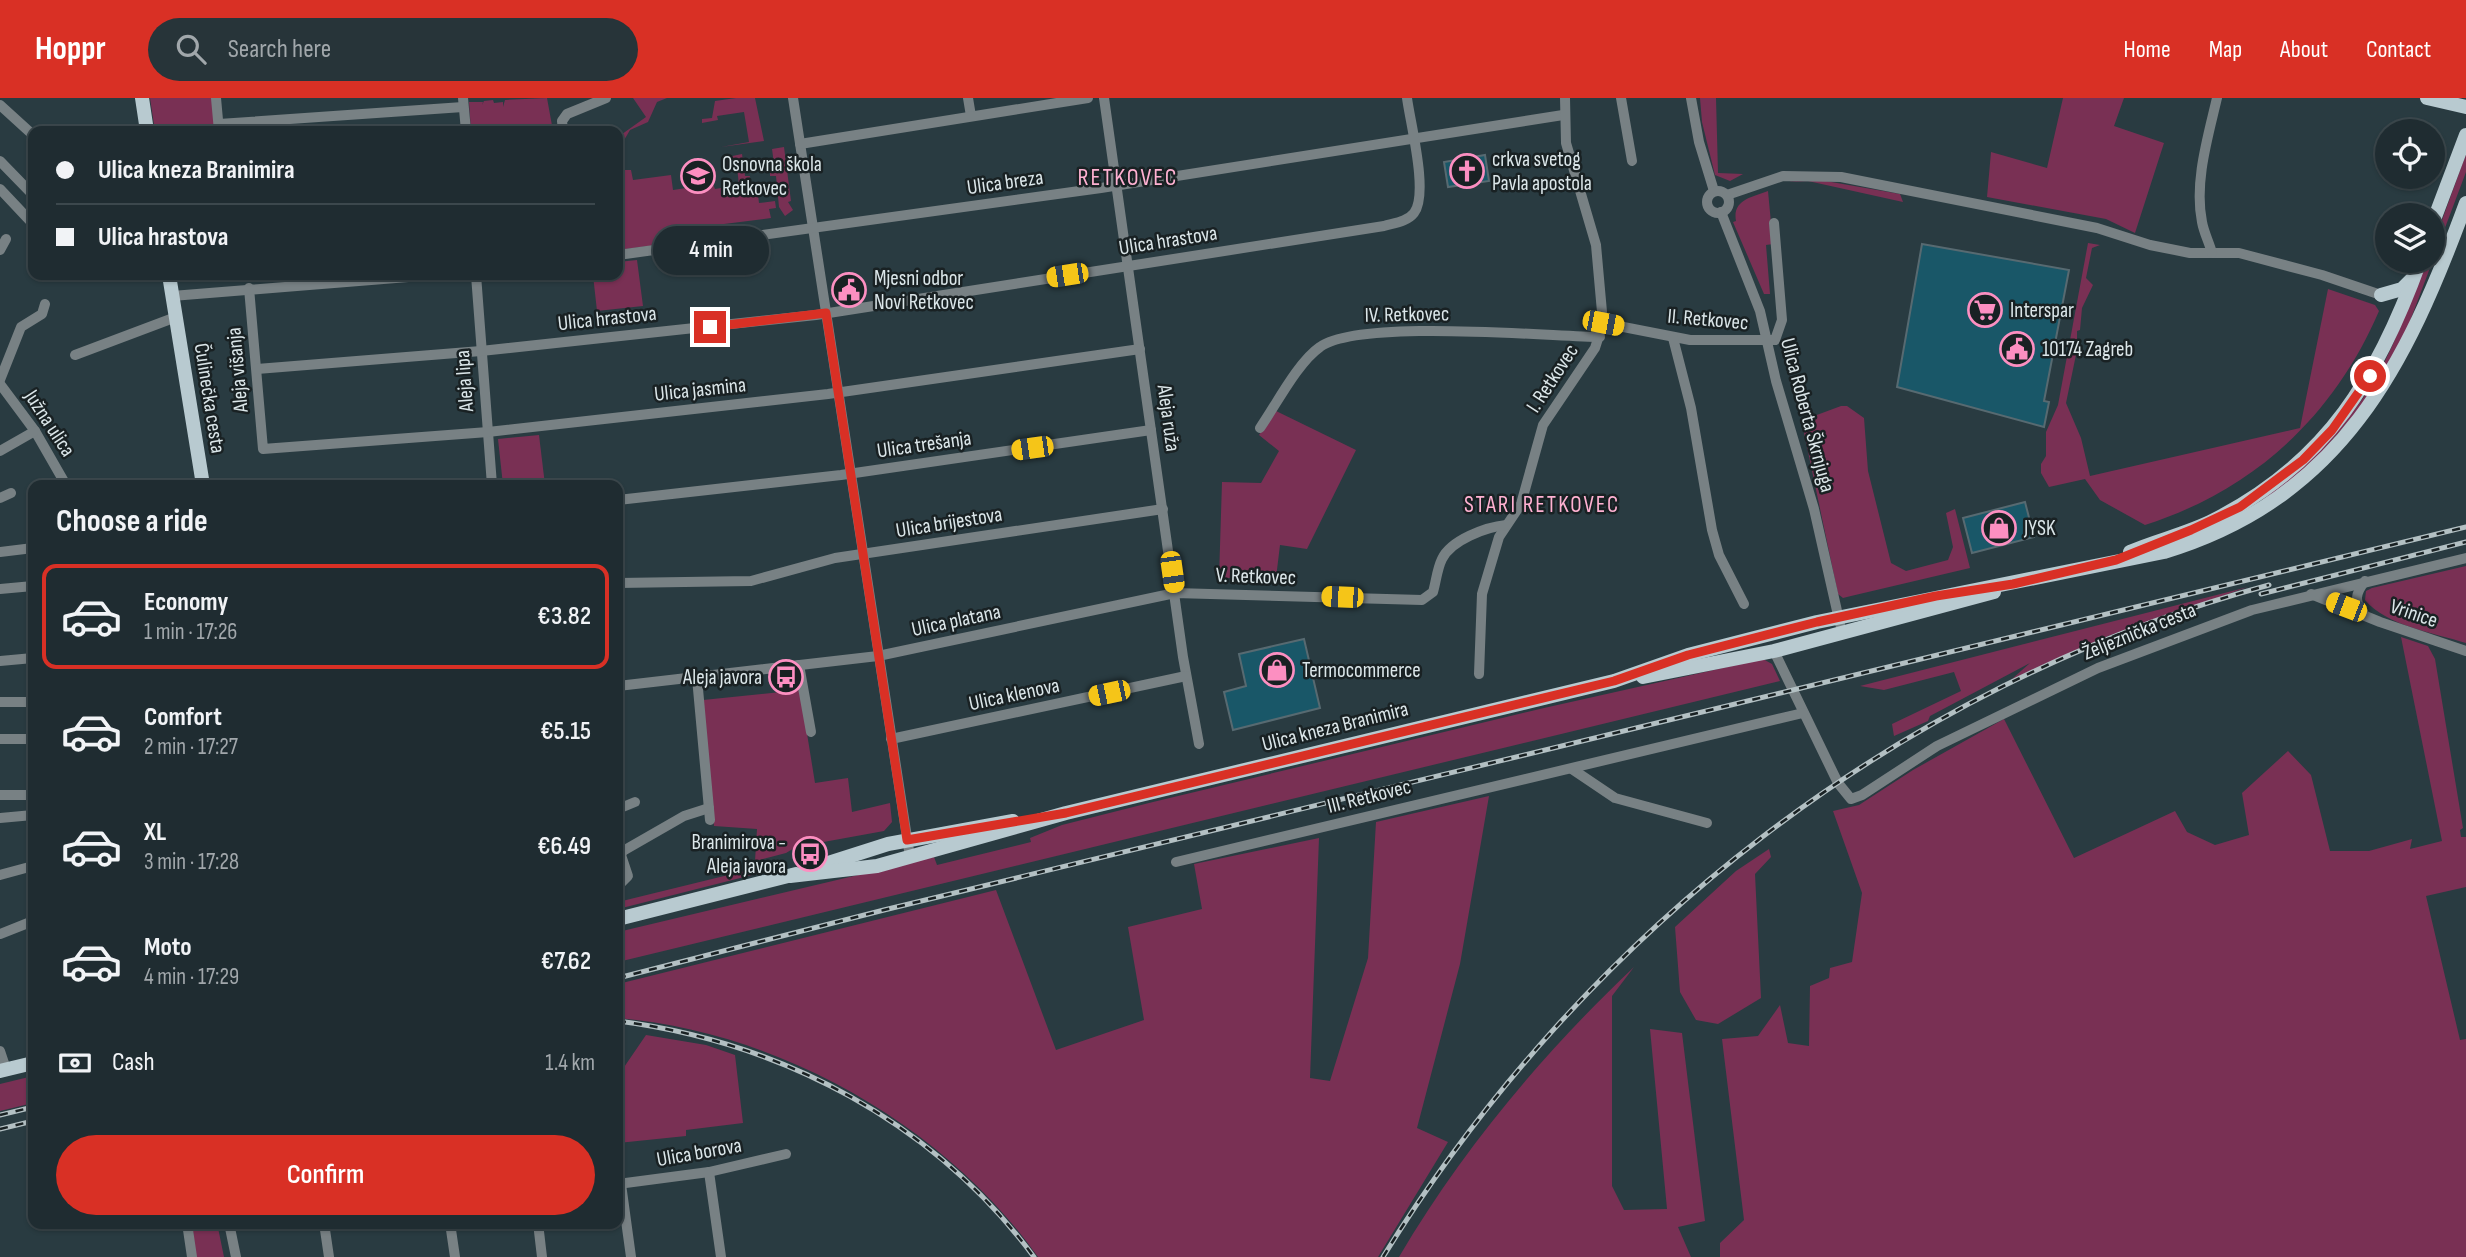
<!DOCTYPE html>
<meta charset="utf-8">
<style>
body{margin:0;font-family:"Sofia Sans Condensed",sans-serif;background:#273439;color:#f1f3f6;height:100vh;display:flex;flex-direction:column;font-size:26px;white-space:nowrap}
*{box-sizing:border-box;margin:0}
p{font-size:23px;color:#a1a7ab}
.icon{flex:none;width:38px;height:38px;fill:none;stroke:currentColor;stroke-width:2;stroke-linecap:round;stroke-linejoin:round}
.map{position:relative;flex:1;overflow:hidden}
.drawer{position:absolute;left:28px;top:382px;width:595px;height:749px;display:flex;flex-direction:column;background:#1f2c31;border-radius:14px;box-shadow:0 2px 5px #0004,0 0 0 2px #3c484d}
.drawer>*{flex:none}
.banner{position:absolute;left:28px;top:28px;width:595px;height:154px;border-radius:14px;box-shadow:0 2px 5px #0004,0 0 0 2px #3c484d;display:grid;align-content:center;height:154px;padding:0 28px;background:#1f2c31}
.tools{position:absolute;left:2375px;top:21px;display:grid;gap:14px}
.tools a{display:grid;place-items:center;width:70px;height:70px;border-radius:50%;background:#1f2c31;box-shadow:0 2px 5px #0004,0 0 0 2px #3c484d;font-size:35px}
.end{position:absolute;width:32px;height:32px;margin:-16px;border:9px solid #d93025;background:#fff;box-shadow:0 0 0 4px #fff}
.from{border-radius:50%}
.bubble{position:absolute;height:49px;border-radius:24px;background:#1f2c31;box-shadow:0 2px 5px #0004,0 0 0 2px #3c484d;font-size:23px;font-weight:600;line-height:49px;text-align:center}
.car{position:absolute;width:21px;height:42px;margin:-21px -10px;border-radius:9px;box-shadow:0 0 5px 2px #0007;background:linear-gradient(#f5c518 24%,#345 0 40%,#f5c518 0 76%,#345 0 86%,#f5c518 0)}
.banner b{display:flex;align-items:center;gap:24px;height:66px;font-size:26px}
.banner b+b{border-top:2px solid #3c484d}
.banner i{width:18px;height:18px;background:#f1f3f6}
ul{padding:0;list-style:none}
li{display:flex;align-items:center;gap:21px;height:105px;margin:0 14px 10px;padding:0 14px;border:4px solid transparent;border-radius:14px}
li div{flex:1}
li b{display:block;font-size:26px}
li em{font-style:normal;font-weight:600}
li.current{border-color:#d93025}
li>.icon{width:63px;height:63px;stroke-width:1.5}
h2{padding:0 28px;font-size:32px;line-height:84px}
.pay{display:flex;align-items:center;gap:18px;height:77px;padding:0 28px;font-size:26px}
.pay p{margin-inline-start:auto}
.cta{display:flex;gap:14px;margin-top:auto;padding:14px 28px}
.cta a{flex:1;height:80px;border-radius:42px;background:#d93025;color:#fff;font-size:28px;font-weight:600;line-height:80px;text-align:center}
header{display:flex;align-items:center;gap:42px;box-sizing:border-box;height:98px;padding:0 35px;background:#d93025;color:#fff}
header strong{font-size:33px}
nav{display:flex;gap:38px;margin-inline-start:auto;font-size:24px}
.search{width:490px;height:63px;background:#273439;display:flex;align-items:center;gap:18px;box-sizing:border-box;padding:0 24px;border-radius:38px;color:#a1a7ab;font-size:26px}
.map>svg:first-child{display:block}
.green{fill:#793054}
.building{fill:#195768;stroke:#576a71;stroke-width:2}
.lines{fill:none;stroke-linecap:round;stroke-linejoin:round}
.minor{stroke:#788184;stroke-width:10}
.major{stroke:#b8cad0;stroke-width:14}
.rail-casing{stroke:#b3c0c3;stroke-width:5}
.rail{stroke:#192123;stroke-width:2.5;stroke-dasharray:8;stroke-linecap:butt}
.route{stroke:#d93025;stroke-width:9}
.labels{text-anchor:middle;stroke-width:5;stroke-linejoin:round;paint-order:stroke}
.poi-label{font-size:21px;fill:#dbe6e9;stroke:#192123;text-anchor:start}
.street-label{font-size:21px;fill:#dbe6e9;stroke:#192123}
.neighbourhood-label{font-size:23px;letter-spacing:2px;fill:#ffb1d2;stroke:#192123}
.quarter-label{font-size:24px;letter-spacing:2px;fill:#ffb1d2;stroke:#192123}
</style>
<header>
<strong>Hoppr</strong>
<div class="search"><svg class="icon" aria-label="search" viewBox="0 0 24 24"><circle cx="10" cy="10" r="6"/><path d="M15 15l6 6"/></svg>Search here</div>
<nav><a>Home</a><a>Map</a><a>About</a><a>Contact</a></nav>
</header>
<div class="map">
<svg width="2466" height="1159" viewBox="0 0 2466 1159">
<rect width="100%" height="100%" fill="#293b41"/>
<g class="green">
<path d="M150,0H212L215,33H155Z"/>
<path d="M547,0L553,33H471L469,4H483L482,7L484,3L493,2L494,5L503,4V9L505,2Z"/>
<path d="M633,0H667L657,4L648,24L630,32L620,49L623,72H631L633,82L671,77L673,92L713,86L715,91L739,87L737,69L724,71L723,60L742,56L745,78H750L747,90L757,89L759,105L775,103L776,110L769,111L771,120L700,129L696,140L688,143L618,152V39L646,19Z"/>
<path d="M736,0H755L764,43L721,49L749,44L744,14L717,18L718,22L702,25V21L712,20L715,3Z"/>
<path d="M1716,0L1718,75L1743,76L1730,83L1715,77L1702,24L1700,0Z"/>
<path d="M2063,0H2124L2114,28L2164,45L2135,135L2106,121L1987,99L1991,54L2047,70Z"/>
<path d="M784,49L791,103L788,104L793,112L785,118L779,109L776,78H770V74L775,73L772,51Z"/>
<path d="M2466,56V74L2407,231L2370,299L2305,373L2256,408C2294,373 2336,339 2366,296C2393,256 2408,207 2426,163H2432L2433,147Z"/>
<path d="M1814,81L1900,96L1903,104L1808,83L1788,84Z"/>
<path d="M1768,93L1773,146L1766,147L1770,196H1764L1733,124L1736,123C1732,102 1752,99 1768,93Z"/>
<path d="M2088,145L2100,147L2092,150L2086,180L2093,187L2082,210L2080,232L2077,233V252L2066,305L2081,340L2090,378L2300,330L2328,191L2375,207L2379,213C2334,318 2254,392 2145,427L2100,402L2085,381L2049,389L2041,375V366L2046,358V334L2058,307Z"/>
<path d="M637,162L643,208L597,213L593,177H618V164Z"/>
<path d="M1841,308H1847L1864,320L1868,373L1891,465L1906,473L1948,462L1953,449L1946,415L1955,411L1970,470L1851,498L1843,500L1838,496L1803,330L1806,321Z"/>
<path d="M1274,312L1356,352L1307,451L1280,447L1276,480H1219L1222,384L1261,385L1279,353L1259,337Z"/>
<path d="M539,337L545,387H503L498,341Z"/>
<path d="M2466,468V545C2434,535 2387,528 2365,502L2366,493L2372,490Z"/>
<path d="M2248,489L2108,538L2012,581L2030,565L1930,618L1928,623L1894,638L1892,626L1961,593L1954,574L1884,592L1860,588Z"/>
<path d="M2401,539L2428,548L2435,561L2463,730L2460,732L2461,739H2466V789L2426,798L2460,942L2466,941V1159H1720V1145L1744,1122L1722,941L1758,938L1780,907L1788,945L1809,948L1810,888L1829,880L1830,870L1852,864L1862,795L1833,713L1859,707L1913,672L2004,621L2074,760L2175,713L2187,734L2215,747L2249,737L2242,695L2288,653L2311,677L2330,753H2369L2412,741L2410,751L2442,743Z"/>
<path d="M1763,561L1772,566L1780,583L618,864V834L934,759L937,767L1031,744L1030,740L1062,727L1153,704L1544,610Z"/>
<path d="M800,592L815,685L848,680L852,714L890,705L892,724L884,733L796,749L786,755L755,763L757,731L714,728L703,602Z"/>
<path d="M1489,698L1460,866L1417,1030L1448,1044L1378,1159H1038C944,1027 780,934 618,920V886L996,792L1056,952L1144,922L1128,829L1202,811L1194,766L1319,740L1310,980L1330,983L1368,860L1376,724Z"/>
<path d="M1769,751L1771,759L1755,776L1761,900L1718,926L1696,922L1680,894L1675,829L1736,773Z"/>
<path d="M786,763L780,768L760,775L618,811V804Z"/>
<path d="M1634,869L1612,898V1088L1624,1112L1667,1111L1650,931L1682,935L1705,1123L1678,1129L1691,1159H1399C1462,1052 1544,954 1634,869Z"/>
<path d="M646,937L706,947L735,957L743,1025L686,1032V1038L618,1045V978Z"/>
<path d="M33,978V1005L0,1013V986Z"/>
<path d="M192,1125H217L224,1159H196Z"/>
</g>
<g class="building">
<path d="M1485,57L1489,83L1448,89L1444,64Z"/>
<path d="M1922,146L2069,172L2044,303L2049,304L2044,329L1897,289Z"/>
<path d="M2025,404L2034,439L1972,455L1963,420Z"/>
<path d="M1304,541L1320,610L1233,632L1224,594L1246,588L1239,556Z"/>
</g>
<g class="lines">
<g class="minor">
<path d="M216,0L219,33"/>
<path d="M463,0L466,33"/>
<path d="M793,0L910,759"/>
<path d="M968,0L971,18"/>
<path d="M1104,0L1183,559L1199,646"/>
<path d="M1621,0L1632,63"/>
<path d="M1691,0L1699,44L1714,93"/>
<path d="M0,7L33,37"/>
<path d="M219,26L463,9"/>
<path d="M563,33L562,23L567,16L606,0"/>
<path d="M800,46L1088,0"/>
<path d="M0,63L33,97"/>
<path d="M0,91L33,126"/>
<circle cx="1718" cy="104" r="11"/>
<path d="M1727,97L1783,78L1841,79L2097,130L2150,147L2190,155H2239L2322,177L2381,197"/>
<path d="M1721,114L1760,213L1776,283L1814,411L1840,526"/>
<path d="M0,152L6,141"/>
<path d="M2212,155C2209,144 2204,135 2202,124C2194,84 2208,39 2217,0"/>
<path d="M618,157L1101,90L1563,17"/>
<path d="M476,177L492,387"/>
<path d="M249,190L263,351L488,334L828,296L1140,251"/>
<path d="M172,198L433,177"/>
<path d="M1603,225L1690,242H1775L1782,222L1774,125"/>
<path d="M1673,240L1691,310L1712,432L1719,457L1744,506"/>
<path d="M75,257L176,219"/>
<path d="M257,271L481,253L816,217L1384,128C1394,125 1407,124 1414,115C1429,96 1410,24 1407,0"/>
<path d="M0,282L21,229L42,216L45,206"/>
<path d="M0,286L35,333L66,387"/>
<path d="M1260,330C1276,307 1298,264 1320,249C1359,221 1544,238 1600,239"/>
<path d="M0,353L35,333"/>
<path d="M0,400L11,395"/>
<path d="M618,402L841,377L1151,332"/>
<path d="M0,454L33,450"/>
<path d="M618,485L751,483L835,460L1163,411"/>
<path d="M0,491L33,488"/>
<path d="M2311,496L2380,524L2466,553"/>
<path d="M2364,516C2354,503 2355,496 2365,483"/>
<path d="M1774,553L1838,685L1851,701L1862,697L1937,648L2098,570L2252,512L2466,460"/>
<path d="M0,563L33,560"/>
<path d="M799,567L811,634"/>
<path d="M1479,576L1482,496L1499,439L1521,406L1543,327L1595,250L1603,225L1596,147L1566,45L1565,0"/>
<path d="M697,580L710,722"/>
<path d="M618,588L878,558L1175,495L1422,502L1433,494C1436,484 1437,471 1442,461C1451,442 1486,429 1506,427"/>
<path d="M0,604H33"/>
<path d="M0,641H33"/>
<path d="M891,641L1186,578"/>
<path d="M1572,671L1615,700L1707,725"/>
<path d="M0,697H33"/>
<path d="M618,711L635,704"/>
<path d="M0,720L33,717"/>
<path d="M1176,764L1803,615"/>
<path d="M0,777L33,768"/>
<path d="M618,788L628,778L621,757L623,753L684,718L709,710"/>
<path d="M0,836L33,823"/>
<path d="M0,953L6,971"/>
<path d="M709,1074L721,1159"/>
<path d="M618,1086L709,1074L786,1056"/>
<path d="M621,1086L631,1159"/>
<path d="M187,1125L192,1159"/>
<path d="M229,1125L236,1159"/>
<path d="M324,1125L329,1159"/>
<path d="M450,1125L455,1159"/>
<path d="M538,1125L542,1159"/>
</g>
<g class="major">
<path d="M142,0L147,33"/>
<path d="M2427,0L2466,9"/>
<path d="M2432,127L2466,37"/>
<path d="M169,177L203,387"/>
<path d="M2381,197L2402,191L2413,180"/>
<path d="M2130,454C2157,442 2187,436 2214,422C2328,364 2378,279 2420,163"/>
<path d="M1643,579L1774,553L1994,494"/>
<path d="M819,768L888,746L1013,723"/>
<path d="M790,778L877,768L1066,715L1614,583L1688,557L1817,524L2164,454C2342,400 2406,268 2466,105"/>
<path d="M618,821L796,776"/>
<path d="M0,973L33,965"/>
</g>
<g class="rail-casing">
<g id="rail">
<path d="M2261,496L2466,444"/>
<path d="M618,880L884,812L2466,429"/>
<path d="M618,923C782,944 935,1025 1034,1159"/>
<path d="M0,1017L33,1009"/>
<path d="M0,1031L33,1023"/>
<path d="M1383,1159C1582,836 1900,586 2269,487"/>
</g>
</g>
<use href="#rail" class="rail"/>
</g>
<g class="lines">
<path class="route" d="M710,229L826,215L907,742L1066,715L1614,583L1688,557L1817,524L1936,498L2013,486L2116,462L2191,432L2240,409L2303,362L2332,332L2370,278"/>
</g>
<defs>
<g id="church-ring" transform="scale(1.75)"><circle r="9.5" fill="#192123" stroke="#fc8fc1" stroke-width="1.5"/><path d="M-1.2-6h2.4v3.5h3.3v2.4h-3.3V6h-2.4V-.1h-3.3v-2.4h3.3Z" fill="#fc8fc1"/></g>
<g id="school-ring" transform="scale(1.75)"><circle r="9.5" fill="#192123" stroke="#fc8fc1" stroke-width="1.5"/><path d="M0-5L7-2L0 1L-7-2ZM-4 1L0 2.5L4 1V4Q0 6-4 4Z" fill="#fc8fc1"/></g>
<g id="civic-ring" transform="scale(1.75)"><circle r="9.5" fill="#192123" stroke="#fc8fc1" stroke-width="1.5"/><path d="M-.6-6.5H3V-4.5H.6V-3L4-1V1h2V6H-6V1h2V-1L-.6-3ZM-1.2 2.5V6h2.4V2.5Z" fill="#fc8fc1"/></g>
<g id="supermarket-ring" transform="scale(1.75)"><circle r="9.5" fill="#192123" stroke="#fc8fc1" stroke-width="1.5"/><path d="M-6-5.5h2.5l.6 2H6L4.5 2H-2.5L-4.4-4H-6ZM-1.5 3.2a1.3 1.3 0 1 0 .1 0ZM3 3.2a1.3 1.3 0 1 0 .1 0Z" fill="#fc8fc1"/></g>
<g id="shop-ring" transform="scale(1.75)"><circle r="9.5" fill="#192123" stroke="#fc8fc1" stroke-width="1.5"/><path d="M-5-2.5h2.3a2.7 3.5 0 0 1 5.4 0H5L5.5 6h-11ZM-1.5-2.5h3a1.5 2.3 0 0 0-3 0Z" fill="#fc8fc1"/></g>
<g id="bus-ring" transform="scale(1.75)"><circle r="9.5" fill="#192123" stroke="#fc8fc1" stroke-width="1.5"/><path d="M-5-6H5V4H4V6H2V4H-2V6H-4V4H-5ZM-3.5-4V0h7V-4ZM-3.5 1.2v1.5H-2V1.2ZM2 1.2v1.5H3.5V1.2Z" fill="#fc8fc1"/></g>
</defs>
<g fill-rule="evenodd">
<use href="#church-ring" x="1467" y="73"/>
<use href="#school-ring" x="698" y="78"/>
<use href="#civic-ring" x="849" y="192"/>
<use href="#supermarket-ring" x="1985" y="212"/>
<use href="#civic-ring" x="2017" y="251"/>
<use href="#shop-ring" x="1999" y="430"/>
<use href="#shop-ring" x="1277" y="572"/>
<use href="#bus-ring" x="786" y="579"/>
<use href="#bus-ring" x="810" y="756"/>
</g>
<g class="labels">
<g class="poi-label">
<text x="1492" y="68">crkva svetog<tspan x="1492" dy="24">Pavla apostola</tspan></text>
<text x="722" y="73">Osnovna škola<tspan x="722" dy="24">Retkovec</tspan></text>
<text x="874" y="187">Mjesni odbor<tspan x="874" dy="24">Novi Retkovec</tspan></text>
<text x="2010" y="219">Interspar</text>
<text x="2042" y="258">10174 Zagreb</text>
<text x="2024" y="437">JYSK</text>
<text x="1302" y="579">Termocommerce</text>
<text x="762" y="586" text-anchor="end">Aleja javora</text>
<text x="786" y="751" text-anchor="end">Branimirova -<tspan x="786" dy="24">Aleja javora</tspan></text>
</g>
<g class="street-label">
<text transform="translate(1005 84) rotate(-8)" y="7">Ulica breza</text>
<text transform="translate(1168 142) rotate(-9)" y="7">Ulica hrastova</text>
<text transform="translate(1407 216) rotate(-1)" y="7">IV. Retkovec</text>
<text transform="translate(607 220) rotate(-6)" y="7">Ulica hrastova</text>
<text transform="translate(1708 221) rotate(5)" y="7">II. Retkovec</text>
<text transform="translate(237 272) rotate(-95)" y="7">Aleja višanja</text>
<text transform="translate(1552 280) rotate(-57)" y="7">I. Retkovec</text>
<text transform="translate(464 283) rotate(-94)" y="7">Aleja lipa</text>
<text transform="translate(700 291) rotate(-6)" y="7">Ulica jasmina</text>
<text transform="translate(210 300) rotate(81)" y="7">Čulinečka cesta</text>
<text transform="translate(1808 317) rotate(75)" y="7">Ulica Roberta Škrnjuga</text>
<text transform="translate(1169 320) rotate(82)" y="7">Aleja ruža</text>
<text transform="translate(50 325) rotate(57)" y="7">Južna ulica</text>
<text transform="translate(924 346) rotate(-8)" y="7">Ulica trešanja</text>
<text transform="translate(949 424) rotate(-9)" y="7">Ulica brijestova</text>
<text transform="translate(1256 478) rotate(2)" y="7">V. Retkovec</text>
<text transform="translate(2414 515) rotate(19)" y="7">Vrinice</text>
<text transform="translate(956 522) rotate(-12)" y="7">Ulica platana</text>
<text transform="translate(2139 533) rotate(-22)" y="7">Željeznička cesta</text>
<text transform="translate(1014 596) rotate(-12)" y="7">Ulica klenova</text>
<text transform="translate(1335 628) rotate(-14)" y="7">Ulica kneza Branimira</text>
<text transform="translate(1369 698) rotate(-14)" y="7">III. Retkovec</text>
<text transform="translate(699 1054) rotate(-10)" y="7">Ulica borova</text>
</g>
<g class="neighbourhood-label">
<text x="1542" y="414">STARI RETKOVEC</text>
</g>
<g class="quarter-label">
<text x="1128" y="87">RETKOVEC</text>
</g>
</g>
</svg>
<div class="tools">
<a><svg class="icon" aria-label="locate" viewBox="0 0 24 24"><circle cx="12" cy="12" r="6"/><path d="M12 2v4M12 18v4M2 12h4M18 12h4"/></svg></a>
<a><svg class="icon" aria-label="layers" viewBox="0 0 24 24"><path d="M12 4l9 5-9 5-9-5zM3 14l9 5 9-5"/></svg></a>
</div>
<i class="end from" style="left:2370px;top:278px"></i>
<i class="end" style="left:710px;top:229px"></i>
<div class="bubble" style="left:653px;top:128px;width:116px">4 min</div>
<i class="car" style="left:1067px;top:177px;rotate:261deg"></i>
<i class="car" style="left:1603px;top:225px;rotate:101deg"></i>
<i class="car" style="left:1032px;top:350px;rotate:262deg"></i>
<i class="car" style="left:1172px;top:474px;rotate:172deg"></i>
<i class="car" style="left:1342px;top:499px;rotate:272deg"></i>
<i class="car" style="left:2346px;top:509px;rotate:291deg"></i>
<i class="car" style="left:1109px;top:595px;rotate:258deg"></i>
<div class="banner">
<b><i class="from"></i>Ulica kneza Branimira</b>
<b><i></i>Ulica hrastova</b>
</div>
<section class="drawer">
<h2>Choose a ride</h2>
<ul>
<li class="current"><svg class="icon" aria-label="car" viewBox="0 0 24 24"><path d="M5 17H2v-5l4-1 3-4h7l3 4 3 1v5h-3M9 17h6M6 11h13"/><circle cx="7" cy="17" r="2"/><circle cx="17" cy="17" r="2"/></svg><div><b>Economy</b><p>1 min · 17:26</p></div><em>€3.82</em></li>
<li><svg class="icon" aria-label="car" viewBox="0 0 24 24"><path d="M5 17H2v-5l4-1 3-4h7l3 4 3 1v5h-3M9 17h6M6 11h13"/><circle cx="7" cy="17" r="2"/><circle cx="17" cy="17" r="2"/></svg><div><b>Comfort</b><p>2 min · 17:27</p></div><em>€5.15</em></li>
<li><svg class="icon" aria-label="car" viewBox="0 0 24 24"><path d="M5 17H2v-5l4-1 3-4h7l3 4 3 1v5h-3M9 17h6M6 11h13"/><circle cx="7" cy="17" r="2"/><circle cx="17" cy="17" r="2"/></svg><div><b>XL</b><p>3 min · 17:28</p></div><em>€6.49</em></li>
<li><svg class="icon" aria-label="car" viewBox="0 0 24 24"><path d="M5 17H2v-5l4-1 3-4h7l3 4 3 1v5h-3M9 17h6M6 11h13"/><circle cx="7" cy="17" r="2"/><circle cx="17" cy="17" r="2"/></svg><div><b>Moto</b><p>4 min · 17:29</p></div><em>€7.62</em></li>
</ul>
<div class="pay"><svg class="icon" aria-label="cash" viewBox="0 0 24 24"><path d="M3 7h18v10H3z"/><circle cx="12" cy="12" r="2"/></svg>Cash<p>1.4 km</p></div>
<div class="cta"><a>Confirm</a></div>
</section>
</div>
